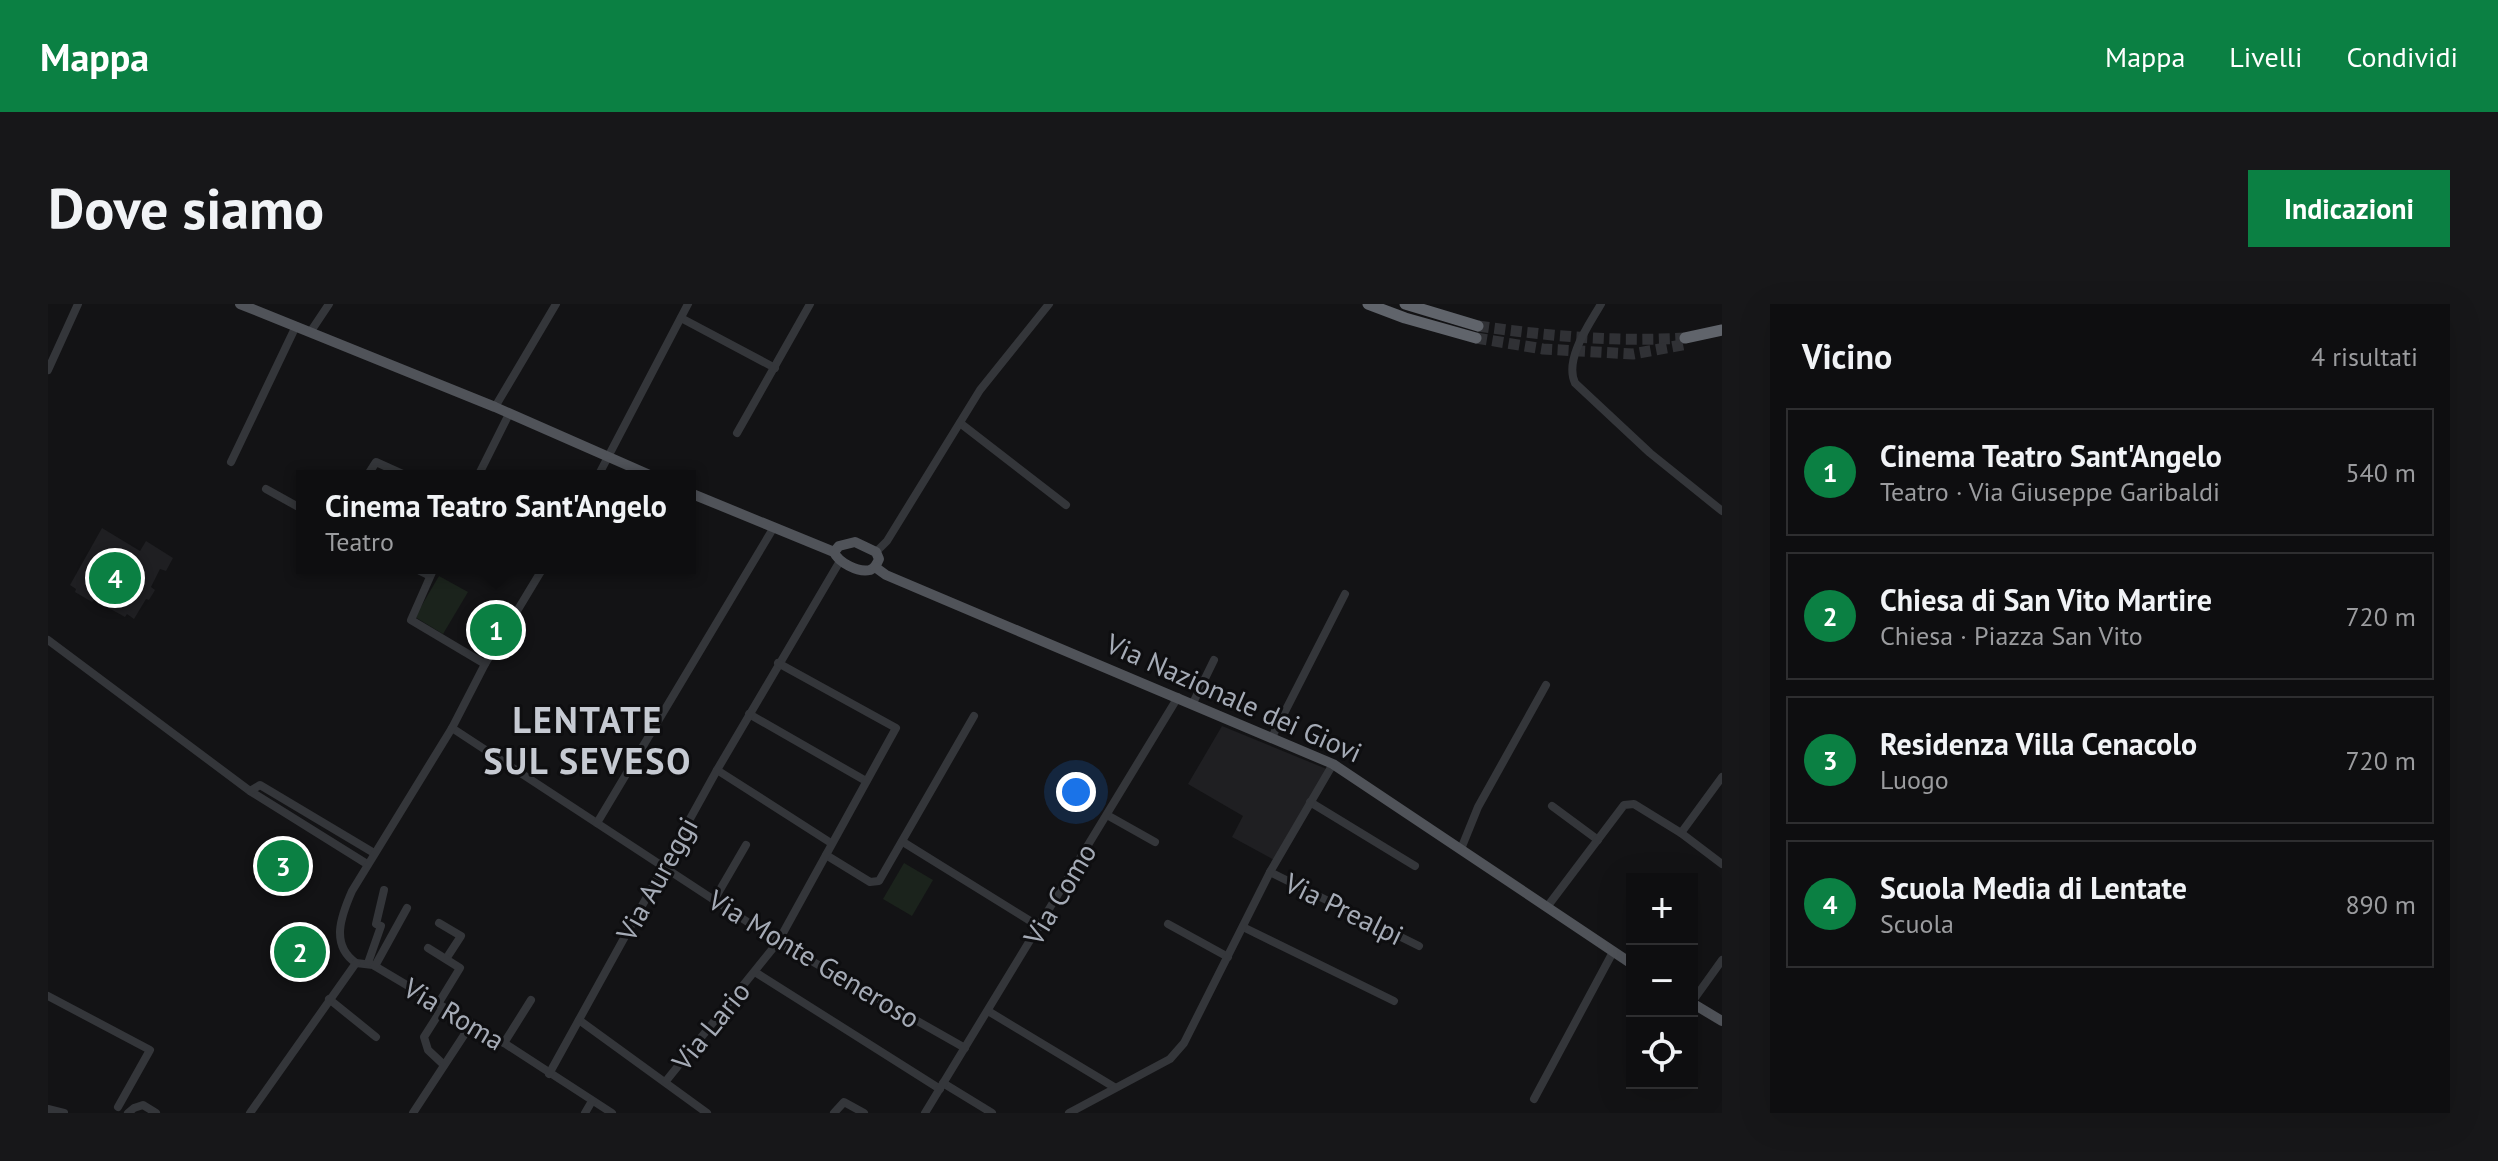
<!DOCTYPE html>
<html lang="it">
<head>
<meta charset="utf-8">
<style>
	body { margin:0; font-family:"PT Sans",sans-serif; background:#171719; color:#f1f3f6 }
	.controls { position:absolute; right:24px; bottom:24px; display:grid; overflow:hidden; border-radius:0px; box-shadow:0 8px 32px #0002 }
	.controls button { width:72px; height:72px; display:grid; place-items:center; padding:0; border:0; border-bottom:2px solid #2e2e30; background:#0e0e10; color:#f1f3f6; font:40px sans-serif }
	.you { position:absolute; left:1028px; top:488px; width:28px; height:28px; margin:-20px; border:6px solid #fff; border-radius:50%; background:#1a73e8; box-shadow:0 0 0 12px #1a73e833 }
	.badge { display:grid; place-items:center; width:52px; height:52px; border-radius:50%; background:#0b8043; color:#fff; font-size:26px; font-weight:700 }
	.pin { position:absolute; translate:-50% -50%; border:4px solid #fff; box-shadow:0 2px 8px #0006 }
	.popup { position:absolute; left:248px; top:166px; width:400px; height:104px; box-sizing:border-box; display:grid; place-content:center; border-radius:0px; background:#0e0e10; filter:drop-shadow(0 2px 6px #0005); font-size:26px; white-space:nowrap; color:#9b9c9f }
	.popup b { font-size:30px; color:#f1f3f6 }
	.popup::after { content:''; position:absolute; left:50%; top:100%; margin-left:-16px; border:16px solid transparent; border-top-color:#0e0e10 }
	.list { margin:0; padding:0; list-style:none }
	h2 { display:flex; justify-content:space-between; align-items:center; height:104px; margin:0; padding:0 32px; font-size:34px }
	h2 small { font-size:26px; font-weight:400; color:#9b9c9f }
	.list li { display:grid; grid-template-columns:52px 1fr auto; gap:24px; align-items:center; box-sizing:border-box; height:128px; margin:0 16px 16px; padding:0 16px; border:2px solid #2e2e30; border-radius:0px }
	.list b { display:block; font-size:30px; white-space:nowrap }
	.list p { margin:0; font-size:26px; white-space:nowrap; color:#9b9c9f }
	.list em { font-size:26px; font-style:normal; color:#9b9c9f }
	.icon { flex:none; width:44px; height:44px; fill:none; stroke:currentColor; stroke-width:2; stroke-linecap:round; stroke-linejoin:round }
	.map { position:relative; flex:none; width:1674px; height:809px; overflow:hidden; border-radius:0px }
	header { display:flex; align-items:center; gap:48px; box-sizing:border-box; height:112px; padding:0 40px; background:#0b8043; color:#fff }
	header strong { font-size:38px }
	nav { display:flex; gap:44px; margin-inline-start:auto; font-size:28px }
	.intro { display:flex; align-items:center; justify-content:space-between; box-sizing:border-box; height:192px; padding:0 48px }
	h1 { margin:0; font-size:56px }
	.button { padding:20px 36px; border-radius:0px; background:#0b8043; color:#fff; font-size:28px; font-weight:700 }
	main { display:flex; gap:48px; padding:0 48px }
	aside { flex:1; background:#0e0e10; border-radius:0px; box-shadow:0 8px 32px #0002 }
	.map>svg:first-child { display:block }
	.built { fill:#1f1f22 }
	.green { fill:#1b231c }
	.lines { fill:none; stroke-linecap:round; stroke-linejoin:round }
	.highway-tunnel { stroke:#303135; stroke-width:11; stroke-dasharray:11 5.5; stroke-linecap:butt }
	.minor { stroke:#34363a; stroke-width:8 }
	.major { stroke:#505359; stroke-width:10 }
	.highway { stroke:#60646b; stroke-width:11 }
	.labels { text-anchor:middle; stroke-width:6; stroke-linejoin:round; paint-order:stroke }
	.street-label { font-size:28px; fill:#a5abb6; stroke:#0e0e10 }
	.district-label { font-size:36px; font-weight:bold; letter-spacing:2px; fill:#c6cad2; stroke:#0e0e10 }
</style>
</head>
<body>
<header>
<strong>Mappa</strong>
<nav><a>Mappa</a><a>Livelli</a><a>Condividi</a></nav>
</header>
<div class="intro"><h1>Dove siamo</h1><a class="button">Indicazioni</a></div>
<main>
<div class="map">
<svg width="1674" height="809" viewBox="0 0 1674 809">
	<rect width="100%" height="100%" fill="#131315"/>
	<g class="built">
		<polygon points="54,224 92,247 98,237 125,254 118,267 112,265 103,283 107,286 101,296 98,295 86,315 79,310 77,313 46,296 44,298 27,288 28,285 22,281"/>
		<polygon points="1174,422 1281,466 1228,557 1184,533 1195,512 1140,480"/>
	</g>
	<g class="green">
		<polygon points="391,272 420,288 395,330 367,313"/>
		<polygon points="856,559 885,576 864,612 835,595"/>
	</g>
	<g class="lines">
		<g class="highway-tunnel">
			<path d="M1430,22c69,10 137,16 206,12"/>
			<polyline points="1428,34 1495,45 1585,50 1639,40"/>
		</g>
		<g class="minor">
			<path d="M1553,0c-12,21 -37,55 -26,79l75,70 72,58"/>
			<polyline points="633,14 727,64"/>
			<polyline points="263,27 281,0"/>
			<polyline points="0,66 30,0"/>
			<polyline points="447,103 508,0"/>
			<polyline points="912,119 1018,201"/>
			<polyline points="689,129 762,0"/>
			<polyline points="183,158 248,22"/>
			<polyline points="319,172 328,158 359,172"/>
			<polyline points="430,172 461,110"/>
			<polyline points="550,172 640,0"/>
			<polyline points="218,185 254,205"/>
			<polyline points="828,248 839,237 932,86 1001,0"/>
			<polyline points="366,264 382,272"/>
			<polyline points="386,264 363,316 437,360"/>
			<polyline points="0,336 202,487 319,560"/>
			<polyline points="1145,399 1166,356"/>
			<polyline points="701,410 818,477"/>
			<polyline points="404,424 730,638 917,744"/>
			<polyline points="1224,433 1297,290"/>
			<polyline points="669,466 783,539"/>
			<polyline points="202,487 212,481 326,549"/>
			<polyline points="1262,498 1367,562"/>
			<polyline points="1504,502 1550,536"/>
			<polyline points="1059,511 1107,538"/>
			<polyline points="549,519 726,223"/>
			<polyline points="1633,529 1674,473"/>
			<polyline points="855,538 992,623"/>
			<polyline points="1413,545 1430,503 1498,381"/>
			<polyline points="778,551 822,578 831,577 926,412"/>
			<polyline points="1222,568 1371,642"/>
			<polyline points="666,596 698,541"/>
			<polyline points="1499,603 1576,501 1586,500 1633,529 1674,560"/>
			<polyline points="391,619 413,632 398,655"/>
			<polyline points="1120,620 1180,653"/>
			<polyline points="1195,623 1346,697"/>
			<polyline points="380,644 412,664 390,700"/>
			<path d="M308,659c-26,-18 -15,-47 -4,-72l100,-163 33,-64 58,-96"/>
			<polyline points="308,659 325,661 456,739 564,809"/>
			<polyline points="320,659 333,622 328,620 336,586"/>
			<polyline points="327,662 359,604"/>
			<polyline points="707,668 892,785"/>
			<polyline points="0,692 102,746 70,803"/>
			<polyline points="281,695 328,733"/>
			<polyline points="1644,698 1674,656"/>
			<polyline points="395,703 376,733 380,746 396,761"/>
			<polyline points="940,707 1066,783"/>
			<polyline points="531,716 659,809"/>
			<polyline points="456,739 483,696"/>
			<polyline points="501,770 669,466 792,257"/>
			<polyline points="618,777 730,638 848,424 730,359"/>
			<polyline points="895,779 944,809"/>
			<polyline points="1486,795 1565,648"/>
			<polyline points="0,805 16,809"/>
			<polyline points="80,809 86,804 95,801 108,809"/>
			<polyline points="202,809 308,659"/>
			<polyline points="365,809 424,719"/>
			<polyline points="537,809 544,797"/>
			<polyline points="786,809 796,798 816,809"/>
			<polyline points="877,809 1130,393"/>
			<polyline points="1021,809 1122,755 1136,739 1222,568 1285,460"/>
		</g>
		<g class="major">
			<polyline points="192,0 447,103 604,172"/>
			<polyline points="642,189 786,248"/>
			<path d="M807,238l21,10 3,7c-2,5 -4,9 -9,11 -12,3 -32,-8 -36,-18l5,-6z"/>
			<polyline points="827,263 838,271 1285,460 1584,660"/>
			<polyline points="1644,699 1674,717"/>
		</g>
		<g class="highway">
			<polyline points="1320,0 1357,14 1428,34"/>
			<polyline points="1357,0 1430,22"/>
			<polyline points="1637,34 1674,26"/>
		</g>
	</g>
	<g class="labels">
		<g class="street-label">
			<text transform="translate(1186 394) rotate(24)" y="10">Via Nazionale dei Giovi</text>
			<text transform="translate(609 575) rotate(-61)" y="10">Via Aureggi</text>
			<text transform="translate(1012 590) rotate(-59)" y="10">Via Como</text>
			<text transform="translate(1296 605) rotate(26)" y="10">Via Prealpi</text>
			<text transform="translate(766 655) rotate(31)" y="10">Via Monte Generoso</text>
			<text transform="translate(406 710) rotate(31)" y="10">Via Roma</text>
			<text transform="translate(663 722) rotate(-51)" y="10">Via Lario</text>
		</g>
		<g class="district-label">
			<text x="540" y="429">LENTATE<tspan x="540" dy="41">SUL SEVESO</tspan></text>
		</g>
	</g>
</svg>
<div class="controls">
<button>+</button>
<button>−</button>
<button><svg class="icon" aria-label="locate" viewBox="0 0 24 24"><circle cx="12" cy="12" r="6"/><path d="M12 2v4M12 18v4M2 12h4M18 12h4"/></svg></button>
</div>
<div class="you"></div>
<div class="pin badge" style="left:448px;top:326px">1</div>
<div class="popup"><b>Cinema Teatro Sant'Angelo</b>Teatro</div>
<div class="pin badge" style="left:252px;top:648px">2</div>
<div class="pin badge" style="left:235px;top:562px">3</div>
<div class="pin badge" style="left:67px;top:274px">4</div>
</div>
<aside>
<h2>Vicino<small>4 risultati</small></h2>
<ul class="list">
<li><span class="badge">1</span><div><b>Cinema Teatro Sant'Angelo</b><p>Teatro · Via Giuseppe Garibaldi</p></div><em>540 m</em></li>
<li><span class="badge">2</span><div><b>Chiesa di San Vito Martire</b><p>Chiesa · Piazza San Vito</p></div><em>720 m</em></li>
<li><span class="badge">3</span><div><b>Residenza Villa Cenacolo</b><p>Luogo</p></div><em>720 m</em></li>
<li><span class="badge">4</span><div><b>Scuola Media di Lentate</b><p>Scuola</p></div><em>890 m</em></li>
</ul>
</aside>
</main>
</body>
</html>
